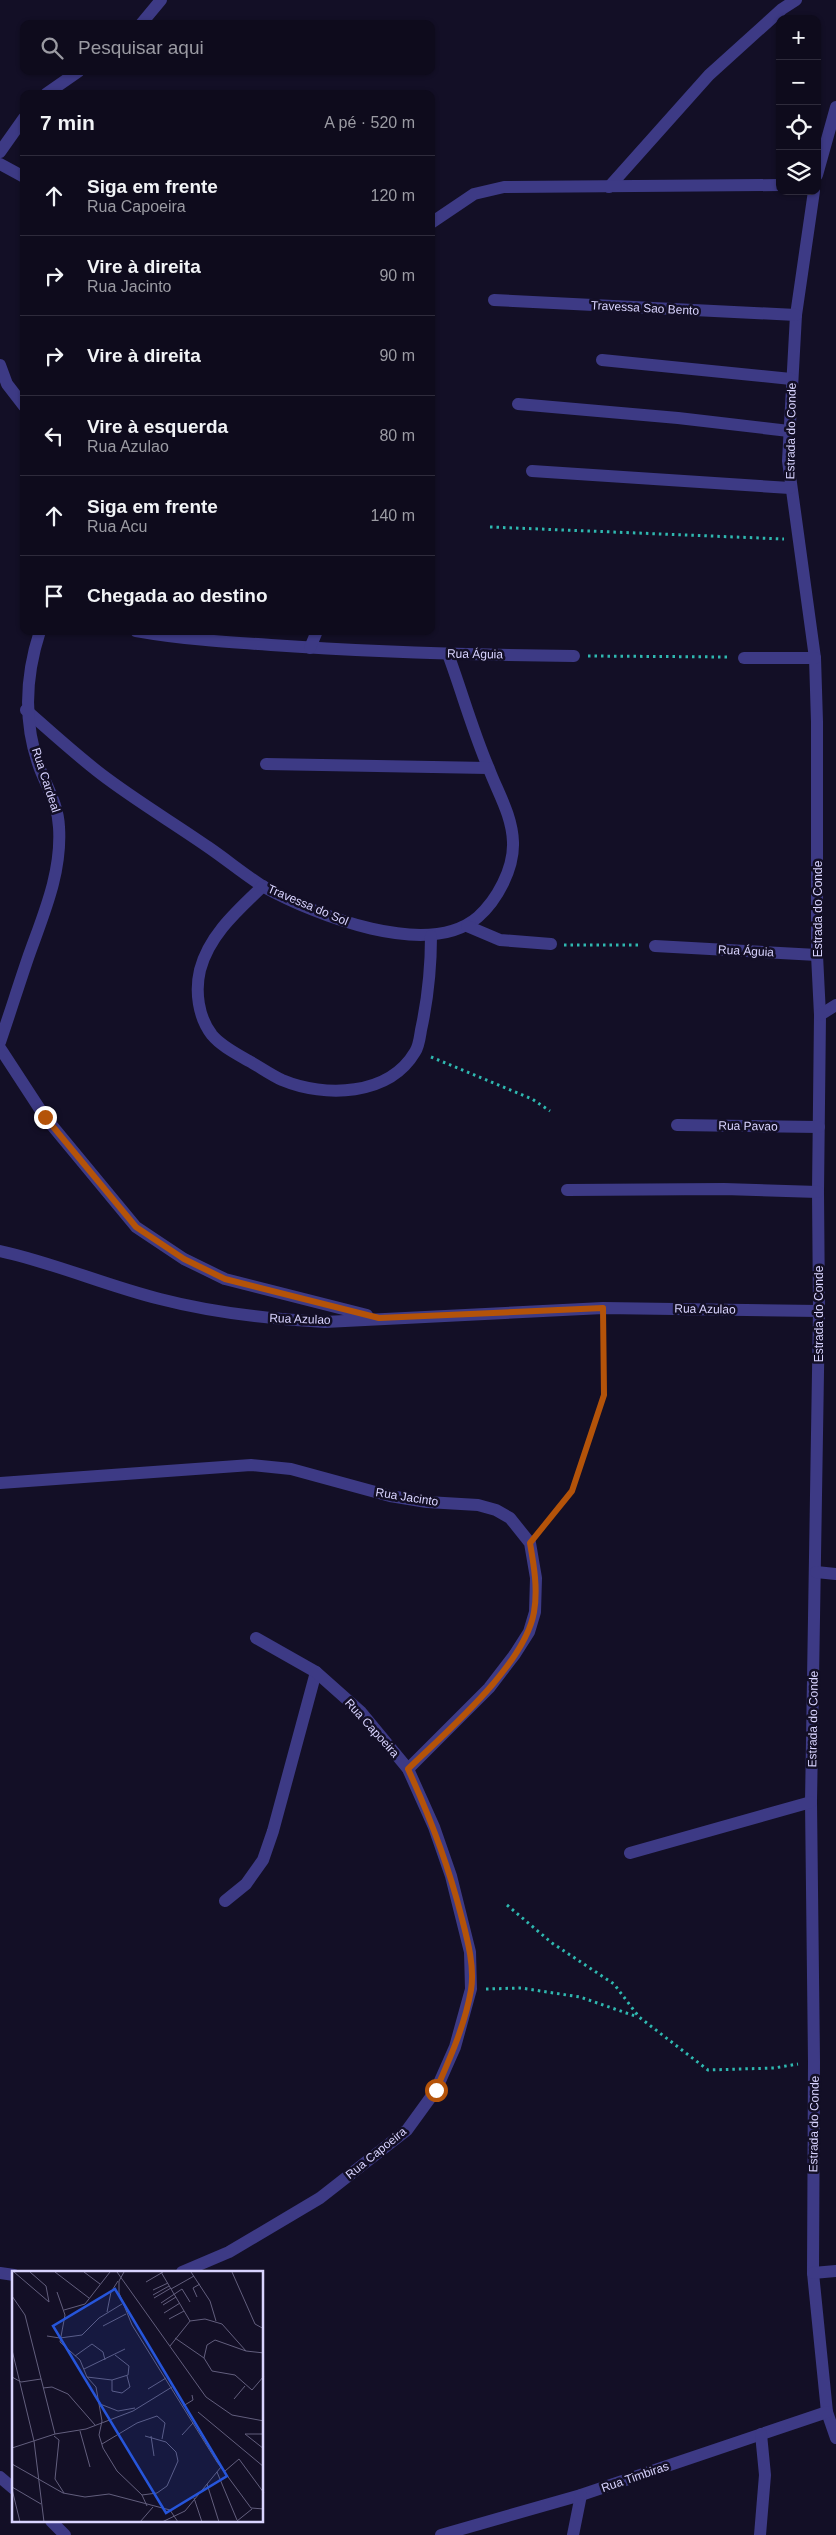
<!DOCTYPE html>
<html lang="pt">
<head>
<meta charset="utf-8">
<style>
	body { margin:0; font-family:Arial,sans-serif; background:#171425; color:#f1f3f6 }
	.controls { position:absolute; right:15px; top:15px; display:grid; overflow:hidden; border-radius:10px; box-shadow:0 1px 4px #0004 }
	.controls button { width:45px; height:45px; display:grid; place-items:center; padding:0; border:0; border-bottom:1px solid #2e2b3b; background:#0e0b1c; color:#f1f3f6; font:25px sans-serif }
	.stop { position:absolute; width:15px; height:15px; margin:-11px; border:4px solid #b45309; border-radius:50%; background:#fff }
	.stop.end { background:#b45309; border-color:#fff; box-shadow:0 1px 5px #0008 }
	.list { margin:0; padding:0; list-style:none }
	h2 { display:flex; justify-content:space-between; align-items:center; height:65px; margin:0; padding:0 20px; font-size:21px }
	h2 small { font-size:16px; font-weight:400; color:#9b9ba3 }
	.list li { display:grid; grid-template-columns:32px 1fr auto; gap:15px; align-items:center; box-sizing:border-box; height:80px; padding:0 20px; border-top:1px solid #2e2b3b }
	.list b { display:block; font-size:19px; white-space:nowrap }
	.list p { margin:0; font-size:16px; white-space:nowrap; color:#9b9ba3 }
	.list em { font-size:16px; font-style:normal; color:#9b9ba3 }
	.icon { flex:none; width:28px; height:28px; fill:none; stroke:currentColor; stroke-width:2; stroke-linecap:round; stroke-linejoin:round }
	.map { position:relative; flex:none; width:836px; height:2535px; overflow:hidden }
	.search { position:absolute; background:#0e0b1c; box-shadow:0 1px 4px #0004; left:20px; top:20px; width:415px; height:55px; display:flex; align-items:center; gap:12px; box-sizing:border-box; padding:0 18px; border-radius:10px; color:#9b9ba3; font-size:19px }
	.panel { position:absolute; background:#0e0b1c; box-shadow:0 1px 4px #0004; left:20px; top:90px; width:415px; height:545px; border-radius:10px }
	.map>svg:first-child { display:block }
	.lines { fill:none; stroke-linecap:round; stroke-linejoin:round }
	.path { stroke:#2fb8b0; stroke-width:3; stroke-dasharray:2.5 4; stroke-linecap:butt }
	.minor { stroke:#3d3a85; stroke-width:12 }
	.route { stroke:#b45309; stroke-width:6 }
	.labels { text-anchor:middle; stroke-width:5; stroke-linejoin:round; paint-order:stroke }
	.street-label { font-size:12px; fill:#d9d4ff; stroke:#130f26 }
	.inset-road { fill:none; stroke:#625e7d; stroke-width:1 }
	.view { fill:#2655da; fill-opacity:0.15; stroke:#2655da; stroke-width:2.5 }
	.inset-edge { fill:none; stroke:#d9d4ff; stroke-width:2.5 }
</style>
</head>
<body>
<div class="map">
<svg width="836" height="2535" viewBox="0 0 836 2535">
	<rect width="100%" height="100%" fill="#130f26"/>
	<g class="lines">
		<g class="path">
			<polyline points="490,527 784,539"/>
			<polyline points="588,656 729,657"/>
			<polyline points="564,945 641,945"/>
			<polyline points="431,1057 532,1099 550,1111"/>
			<polyline points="540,1531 572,1491 603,1395 603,1324"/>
			<polyline points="507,1905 552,1943 614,1984 639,2017 708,2070 774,2068 798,2064"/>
			<polyline points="486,1989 521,1988 580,1997 638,2017"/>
		</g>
		<g class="minor">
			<polyline points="141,24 161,0"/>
			<polyline points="46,94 79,71"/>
			<polyline points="0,152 24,118"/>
			<polyline points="0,164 24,177"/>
			<polyline points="817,175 836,107"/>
			<polyline points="609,187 709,75 782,9 796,0"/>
			<polyline points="814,191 796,315 788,461 815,658 817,722 817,955 820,1015 818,1192 819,1311 811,1802 814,2062 813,2273 827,2412 836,2438"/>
			<polyline points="431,223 474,194 504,187 780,185"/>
			<polyline points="494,300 796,315"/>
			<polyline points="602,360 791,379"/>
			<polyline points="0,365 7,384 24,406"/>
			<polyline points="518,404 678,418 789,431"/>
			<polyline points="532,471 790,488"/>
			<path d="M136,631c45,8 90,11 135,14 101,7 202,10 303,11"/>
			<polyline points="310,648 317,631"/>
			<polyline points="744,658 815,658"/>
			<path d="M26,710c25,22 49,44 75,64 34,26 71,48 107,73 19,13 37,28 56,40 51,28 164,73 214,30 19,-17 36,-48 35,-75 -1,-27 -15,-49 -24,-73 -16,-37 -27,-77 -41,-115"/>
			<polyline points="266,764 488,768"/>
			<path d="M263,886c-25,24 -54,49 -63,84 -5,21 -2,47 12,65 9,11 25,19 37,26 11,6 22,14 33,19 43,18 107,16 133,-28 4,-6 5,-16 6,-22 7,-32 10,-62 10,-94"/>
			<polyline points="467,926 500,940 551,944"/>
			<polyline points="655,946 817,955"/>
			<polyline points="820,1015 836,1005"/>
			<path d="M0,1042c10,-29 19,-58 29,-87 15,-42 33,-83 30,-128 -1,-22 -11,-38 -19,-58 -17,-46 -15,-92 0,-138"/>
			<polyline points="0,1048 45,1117 136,1227 184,1259 225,1279 367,1315"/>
			<polyline points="677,1125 819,1127"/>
			<polyline points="567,1190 724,1189 818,1192"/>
			<path d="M0,1251c52,11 107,35 160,48 54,14 108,20 165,23l278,-14 216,3"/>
			<polyline points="0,1483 251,1465 291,1469 390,1496 427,1502 478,1505 496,1510 510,1518 530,1543 536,1578 535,1612 529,1632 515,1654 489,1688 408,1769"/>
			<polyline points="816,1572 836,1574"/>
			<polyline points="630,1853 811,1802"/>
			<polyline points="225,1901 246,1884 263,1860 273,1831 316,1672"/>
			<polyline points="182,2272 229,2252 320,2198 407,2130 436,2090 455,2047 471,1989 470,1952 451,1876 434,1827 408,1769 361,1712 316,1672 256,1638"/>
			<polyline points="0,2273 14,2275"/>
			<polyline points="813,2273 836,2271"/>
			<polyline points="0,2477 14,2489"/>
			<polyline points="51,2521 65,2535"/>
			<polyline points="441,2535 581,2495 827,2412"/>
			<polyline points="573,2535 581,2495"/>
			<polyline points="760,2535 765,2475 761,2434"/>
		</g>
	</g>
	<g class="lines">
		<path class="route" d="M45,1117l91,110 48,32 41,20 154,39 224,-10 1,87 -32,96 -42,52c4,23 8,46 4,69 -9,53 -88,120 -126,157 22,48 40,95 53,146 6,23 14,51 10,75 -6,35 -21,68 -35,100"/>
	</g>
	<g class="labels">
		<g class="street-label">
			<text transform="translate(645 308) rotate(3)" y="4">Travessa Sao Bento</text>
			<text transform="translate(791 431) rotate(-89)" y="4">Estrada do Conde</text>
			<text transform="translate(475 654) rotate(1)" y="4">Rua Águia</text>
			<text transform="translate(46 780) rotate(72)" y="4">Rua Cardeal</text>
			<text transform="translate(308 905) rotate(23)" y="4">Travessa do Sol</text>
			<text transform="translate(818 909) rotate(-90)" y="4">Estrada do Conde</text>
			<text transform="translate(746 951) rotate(3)" y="4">Rua Águia</text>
			<text transform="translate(748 1126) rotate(1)" y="4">Rua Pavao</text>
			<text transform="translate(705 1309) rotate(1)" y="4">Rua Azulao</text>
			<text transform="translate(819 1314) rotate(-90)" y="4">Estrada do Conde</text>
			<text transform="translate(300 1319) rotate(2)" y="4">Rua Azulao</text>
			<text transform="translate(407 1497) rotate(9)" y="4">Rua Jacinto</text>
			<text transform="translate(813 1719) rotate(-89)" y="4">Estrada do Conde</text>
			<text transform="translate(372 1728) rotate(48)" y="4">Rua Capoeira</text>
			<text transform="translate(814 2124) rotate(-89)" y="4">Estrada do Conde</text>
			<text transform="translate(376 2153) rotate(-39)" y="4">Rua Capoeira</text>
			<text transform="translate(635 2477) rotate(-19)" y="4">Rua Timbiras</text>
		</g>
	</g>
	<g transform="translate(12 2271)">
		<rect width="251" height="251" fill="#130f26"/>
		<path class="inset-road" d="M2,1l35,30M18,1l16,14 3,16M43,1l34,26M72,1l16,12M105,1l89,125 26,18 32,6M112,1l-5,9v12l13,32 85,137 34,46 13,1M149,1l29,49M179,1l19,29 6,20M220,1l23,52 9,5M134,11l17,-10M159,18l23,-13M141,19l15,-7M45,21l8,23 -5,27 20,18 7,17 9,10 6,34 -3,14 4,13 14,23 25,24 5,11M141,24l16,-9M0,25l13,19 30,119M185,26l-4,-9 7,-4M142,27l17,-10M149,32l21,-14 8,13M151,34l13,-8M52,39l21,-6 25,-32M95,41l4,-20 7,-11M152,42l16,-10M157,48l15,-8M91,55l23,-12M35,65l13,2 22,-3 17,-17 23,-14M163,67l29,20M158,75l20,-25 15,-2 17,5 24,27 18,2M0,79l22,91 10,81M234,80l-31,-11 -8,5 -3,13 8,13 23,4 17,15 12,-14M63,85l17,-12 11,8 2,8M72,98l41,-20M0,106l9,5 20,-3M75,106l25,3 16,-5 1,-9 -14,-11M100,109v11l10,2 8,-6 -3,-11M31,117l9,-1 16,7 27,31M136,118l18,-11M222,128l11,-13M88,133l18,7 17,-3M171,135l10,-6 -1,-5M186,141l66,55M68,160l10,36M233,163l19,15M233,163h19M170,164l11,-12M42,165l5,4 -4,39 9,14M139,165l3,20M90,173l35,-21 20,-7 8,7 -3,16M0,177l43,-14 31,-5 47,-18 39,-24M0,193l51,29 22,4 24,-3 61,16 8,12M213,200l14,-12 25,34M205,201l20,48M195,213l12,38M0,216l29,17M0,218l8,33M130,224l15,-2 10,-7 11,-25 -2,-9 -10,-10 -21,-6M182,227l8,24M225,250l15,-12M128,251l13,-15M150,251l23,-11 36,-44"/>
		<path class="view" d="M103,18l112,187 -61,37 -113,-187z"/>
		<rect width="251" height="251" class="inset-edge"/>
	</g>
</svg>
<div class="controls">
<button>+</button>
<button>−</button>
<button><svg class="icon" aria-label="locate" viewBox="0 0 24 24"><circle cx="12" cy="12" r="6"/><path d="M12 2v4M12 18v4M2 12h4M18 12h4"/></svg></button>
<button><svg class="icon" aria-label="layers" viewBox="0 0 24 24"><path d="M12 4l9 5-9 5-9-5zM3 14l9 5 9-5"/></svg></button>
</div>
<div class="stop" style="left:436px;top:2090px"></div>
<div class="stop end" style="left:45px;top:1117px"></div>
<div class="search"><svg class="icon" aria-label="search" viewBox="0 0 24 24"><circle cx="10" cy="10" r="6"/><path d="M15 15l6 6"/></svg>Pesquisar aqui</div>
<section class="panel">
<h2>7 min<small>A pé · 520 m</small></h2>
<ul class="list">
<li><svg class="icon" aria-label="ahead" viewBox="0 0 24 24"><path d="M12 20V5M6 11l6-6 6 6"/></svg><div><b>Siga em frente</b><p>Rua Capoeira</p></div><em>120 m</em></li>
<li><svg class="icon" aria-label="right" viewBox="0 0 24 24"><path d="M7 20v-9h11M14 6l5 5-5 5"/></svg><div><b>Vire à direita</b><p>Rua Jacinto</p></div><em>90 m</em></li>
<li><svg class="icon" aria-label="right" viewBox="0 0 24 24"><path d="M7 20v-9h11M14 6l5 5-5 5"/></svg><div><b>Vire à direita</b></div><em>90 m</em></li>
<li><svg class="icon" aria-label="left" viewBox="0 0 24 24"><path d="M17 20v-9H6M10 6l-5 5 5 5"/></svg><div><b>Vire à esquerda</b><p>Rua Azulao</p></div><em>80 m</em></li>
<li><svg class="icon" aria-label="ahead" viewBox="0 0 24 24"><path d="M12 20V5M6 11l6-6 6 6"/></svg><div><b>Siga em frente</b><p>Rua Acu</p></div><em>140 m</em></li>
<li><svg class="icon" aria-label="arrive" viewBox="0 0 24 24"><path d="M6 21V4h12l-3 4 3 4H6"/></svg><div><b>Chegada ao destino</b></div></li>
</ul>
</section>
</div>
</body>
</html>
